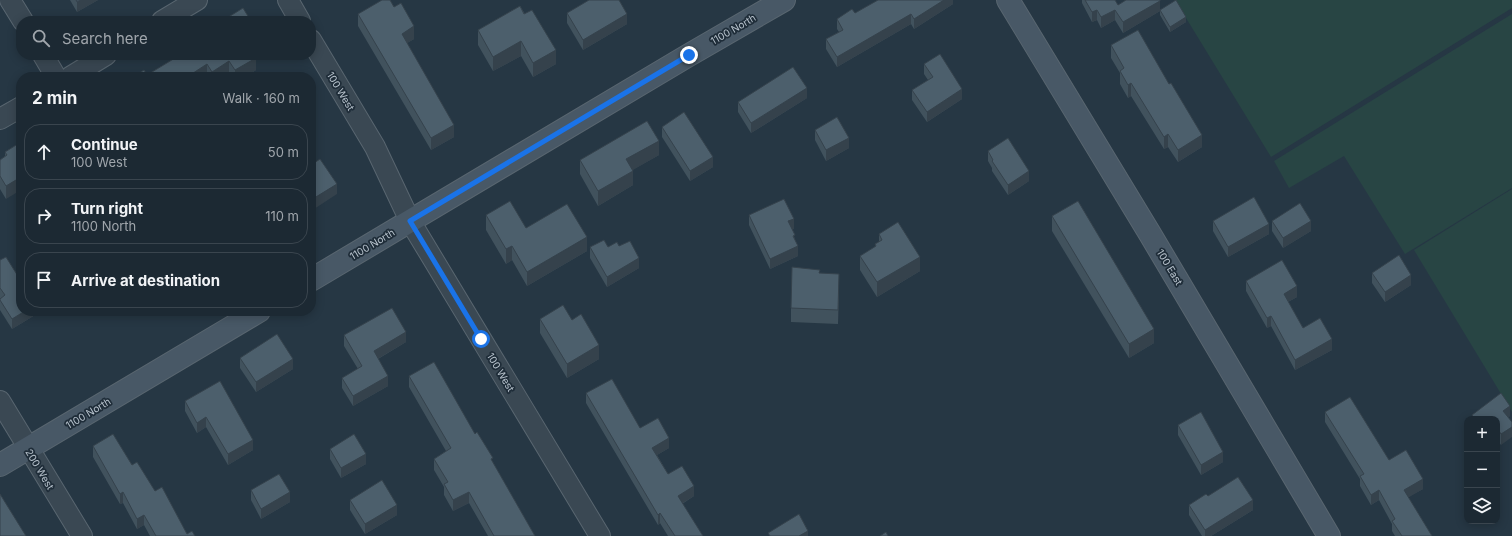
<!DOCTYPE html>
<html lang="en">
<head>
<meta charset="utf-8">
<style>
	body { margin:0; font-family:Inter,sans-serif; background:#25313b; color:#f1f3f6 }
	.controls { position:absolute; right:12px; bottom:12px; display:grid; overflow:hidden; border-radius:8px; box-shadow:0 2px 10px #0003 }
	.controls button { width:36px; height:36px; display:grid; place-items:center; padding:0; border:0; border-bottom:1px solid #3a454e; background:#1c2933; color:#f1f3f6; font:20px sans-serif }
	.stop { position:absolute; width:12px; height:12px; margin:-9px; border:3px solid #1a73e8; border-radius:50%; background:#fff }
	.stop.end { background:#1a73e8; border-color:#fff; box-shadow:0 1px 4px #0008 }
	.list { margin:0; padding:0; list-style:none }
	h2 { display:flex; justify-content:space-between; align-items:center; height:52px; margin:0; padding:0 16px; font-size:17px }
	h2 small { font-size:13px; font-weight:400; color:#a0a6ac }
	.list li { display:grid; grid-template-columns:26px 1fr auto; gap:12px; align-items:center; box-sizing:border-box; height:56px; margin:0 8px 8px; padding:0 8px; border:1px solid #3a454e; border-radius:16px }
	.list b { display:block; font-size:15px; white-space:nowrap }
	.list p { margin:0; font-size:13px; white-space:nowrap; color:#a0a6ac }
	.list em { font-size:13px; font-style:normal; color:#a0a6ac }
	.icon { flex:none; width:22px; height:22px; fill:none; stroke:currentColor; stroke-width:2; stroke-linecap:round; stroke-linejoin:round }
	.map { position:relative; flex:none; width:1512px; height:536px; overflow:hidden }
	.search { position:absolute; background:#1c2933; box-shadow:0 2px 10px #0003; left:16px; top:16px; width:300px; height:44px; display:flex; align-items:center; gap:10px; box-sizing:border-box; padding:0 14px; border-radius:16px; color:#a0a6ac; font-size:15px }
	.panel { position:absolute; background:#1c2933; box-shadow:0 2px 10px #0003; left:16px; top:72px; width:300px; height:244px; border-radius:16px }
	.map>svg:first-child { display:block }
	.green { fill:#284544 }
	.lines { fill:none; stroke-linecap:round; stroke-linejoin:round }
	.street-casing { stroke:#596670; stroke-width:22 }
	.secondary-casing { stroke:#596670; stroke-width:24 }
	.street { stroke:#3a4853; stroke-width:20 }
	.secondary { stroke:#485866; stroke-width:22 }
	.wall { fill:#41525d }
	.shaded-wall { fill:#35424c }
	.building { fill:#4c5f6c; stroke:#35424c }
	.route { stroke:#1a73e8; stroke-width:5 }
	.labels { text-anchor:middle; stroke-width:3.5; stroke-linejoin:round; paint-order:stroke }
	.street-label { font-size:10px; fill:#b8c3cd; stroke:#1f2d39 }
</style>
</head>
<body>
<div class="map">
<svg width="1512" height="536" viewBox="0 0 1512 536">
	<rect width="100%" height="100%" fill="#263744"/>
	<g class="green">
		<polygon points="1175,0 1512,0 1512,8 1271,157"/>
		<polygon points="1512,14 1512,188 1405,254 1344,156 1289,188 1274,161"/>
		<polygon points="1512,189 1512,412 1414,250"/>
	</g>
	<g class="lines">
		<g class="street-casing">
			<g id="street">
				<polyline points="10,0 23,21"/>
				<polyline points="288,0 300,21"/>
				<polyline points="162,21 197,0"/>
				<polyline points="311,40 375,147 410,221 600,536"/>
				<polyline points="43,55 56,77"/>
				<polyline points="70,77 106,55"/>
				<polyline points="0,119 21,107"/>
				<polyline points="0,401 82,536"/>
			</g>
		</g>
		<g class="secondary-casing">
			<g id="secondary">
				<polyline points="1008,0 1150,234 1329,536"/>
				<polyline points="311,280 689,55 784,0"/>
				<polyline points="0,465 259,311"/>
			</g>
		</g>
		<use href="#street" class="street"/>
		<use href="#secondary" class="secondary"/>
	</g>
	<g class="wall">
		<polygon points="70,0 98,0 77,12"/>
		<polygon points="953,0 953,4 914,29 911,24 837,67 826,49 826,39 839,32 837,29 837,19 855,13"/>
		<polygon points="1082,0 1115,0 1118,5 1160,10 1186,22 1170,32 1160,15 1160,11 1123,33 1115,20 1101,28 1097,20 1092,22 1082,3"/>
		<polygon points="520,6 556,64 533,77 521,56 493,71 478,45 478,30"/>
		<polygon points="394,7 414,39 407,43 454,137 431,150 358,26 358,14"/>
		<polygon points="567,13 627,24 583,50 567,23"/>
		<polygon points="1111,45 1202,147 1178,162 1168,147 1164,149 1131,96 1128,98 1120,84 1120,73 1111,58"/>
		<polygon points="180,55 260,55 256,58 256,70 245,77 231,77 229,74 224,77 133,77 147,75"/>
		<polygon points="924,64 962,99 927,122 912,100 912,90 928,80 924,74"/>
		<polygon points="807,98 751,133 738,112 738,102"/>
		<polygon points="662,127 713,167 690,181 662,137"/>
		<polygon points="815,130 849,148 826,161 815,140"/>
		<polygon points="21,142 6,199 0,189 0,160 5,156 5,152"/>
		<polygon points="988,151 1029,181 1008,195 992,171 992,168 988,161"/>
		<polygon points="659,155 632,170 633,185 598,206 580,174 580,160"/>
		<polygon points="486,215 526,228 587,251 527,286 512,260 506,264 486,230"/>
		<polygon points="749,215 794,229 792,229 795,240 798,256 770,269 749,225"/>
		<polygon points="1052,216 1154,343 1129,358 1052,231"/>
		<polygon points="1213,221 1269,234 1228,257 1213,231"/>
		<polygon points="1272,221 1311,231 1283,248 1272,231"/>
		<polygon points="879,234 920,271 877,297 860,270 860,256 875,247 875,244 879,242"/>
		<polygon points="619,246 639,268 607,287 590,258 590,247"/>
		<polygon points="0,260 35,311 35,315 12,329 0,310"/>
		<polygon points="820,273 839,288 838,324 791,322 791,308"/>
		<polygon points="1372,273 1411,285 1385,302 1372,283"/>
		<polygon points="1246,281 1297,297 1288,302 1303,328 1332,350 1295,370 1271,326 1267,328 1246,291"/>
		<polygon points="540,319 572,320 599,359 567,378 540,333"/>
		<polygon points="344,335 406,342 378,359 388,386 353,406 342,388 342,378 358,369 344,346"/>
		<polygon points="240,358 293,369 256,392 240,368"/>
		<polygon points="409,376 475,434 493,463 535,536 488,536 469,503 453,511 444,495 444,487 434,470 434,459 446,451 409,387"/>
		<polygon points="586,393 669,448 657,455 668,474 694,496 682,504 703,536 668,536 660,523 658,525 586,403"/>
		<polygon points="185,401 253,450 228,465 206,427 197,433 185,411"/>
		<polygon points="1325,412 1389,460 1423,489 1408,497 1432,536 1395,536 1392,531 1392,524 1379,500 1371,505 1360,486 1360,479 1325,422"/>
		<polygon points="1472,415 1510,416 1508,417 1501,445 1497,439 1497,419 1472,419"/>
		<polygon points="1178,425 1223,462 1201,475 1178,435"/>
		<polygon points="93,446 132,465 155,491 187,534 195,536 150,536 144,525 137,529 123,503 120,504 93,457"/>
		<polygon points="330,449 366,464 341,478 330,459"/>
		<polygon points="251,490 290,502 261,519 251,500"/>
		<polygon points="1208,496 1253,510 1211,536 1202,536 1189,515 1189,505"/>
		<polygon points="350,500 397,515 365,534 350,510"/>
	</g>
	<g class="shaded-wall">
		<polygon points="81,0 98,0 77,12 77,2"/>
		<polygon points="944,0 953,0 953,4 914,29 914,19"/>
		<polygon points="1160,1 1160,11 1123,33 1123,22"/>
		<polygon points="1097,10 1097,20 1092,22 1092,12"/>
		<polygon points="1115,10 1115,20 1101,28 1101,17"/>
		<polygon points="627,14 627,24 583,50 583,40"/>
		<polygon points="911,14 911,24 837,67 837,57"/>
		<polygon points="1186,17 1186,22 1170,32 1170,27"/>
		<polygon points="414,26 414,39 402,46 402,34"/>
		<polygon points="521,41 521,56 493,71 493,57"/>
		<polygon points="556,50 556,64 533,77 533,63"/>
		<polygon points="250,55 260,55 256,58 256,70 245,77 235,77 235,70"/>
		<polygon points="229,61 229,74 224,77 212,77 212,72"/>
		<polygon points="207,64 207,77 187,77"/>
		<polygon points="1131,83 1131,96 1128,98 1128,85"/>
		<polygon points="807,88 807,98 751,133 751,123"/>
		<polygon points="962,89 962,99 927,122 927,112"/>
		<polygon points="454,125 454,137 431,150 431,138"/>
		<polygon points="1168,134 1168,147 1164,149 1164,137"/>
		<polygon points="1202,135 1202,147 1178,162 1178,150"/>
		<polygon points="849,138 849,148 826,161 826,150"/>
		<polygon points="659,141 659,155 626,174 626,159"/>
		<polygon points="713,157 713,167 690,181 690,171"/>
		<polygon points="633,171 633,185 598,206 598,191"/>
		<polygon points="1029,171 1029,181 1008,195 1008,185"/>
		<polygon points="21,177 21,190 6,199 6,186"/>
		<polygon points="337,184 337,194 311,211 311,200"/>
		<polygon points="794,219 794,229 788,231 788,221"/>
		<polygon points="1311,221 1311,231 1283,248 1283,238"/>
		<polygon points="1269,224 1269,234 1228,257 1228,247"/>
		<polygon points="587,237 587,251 527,286 527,272"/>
		<polygon points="512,246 512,260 506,264 506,249"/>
		<polygon points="798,246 798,256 770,269 770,259"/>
		<polygon points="920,257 920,271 877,297 877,282"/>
		<polygon points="639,258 639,268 607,287 607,277"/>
		<polygon points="839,274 839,288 838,324 838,310"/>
		<polygon points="1411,275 1411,285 1385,302 1385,292"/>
		<polygon points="1297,286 1297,297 1284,304 1284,294"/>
		<polygon points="25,311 35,311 35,315 12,329 12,319"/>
		<polygon points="1271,316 1271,326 1267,328 1267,318"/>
		<polygon points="1154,329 1154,343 1129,358 1129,344"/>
		<polygon points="406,332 406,342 374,361 374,351"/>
		<polygon points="1332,339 1332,350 1295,370 1295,360"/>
		<polygon points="599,345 599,359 567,378 567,364"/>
		<polygon points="293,359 293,369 256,392 256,382"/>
		<polygon points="388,376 388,386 353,406 353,396"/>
		<polygon points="1510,406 1510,416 1503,421 1503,411"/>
		<polygon points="206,417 206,427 197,433 197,423"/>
		<polygon points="1512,427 1512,437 1501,445 1501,434"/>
		<polygon points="669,438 669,448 652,458 652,448"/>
		<polygon points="253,440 253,450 228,465 228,454"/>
		<polygon points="1223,452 1223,462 1201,475 1201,465"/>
		<polygon points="366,454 366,464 341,478 341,468"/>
		<polygon points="1423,479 1423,489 1404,500 1404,490"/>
		<polygon points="694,486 694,496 678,506 678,496"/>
		<polygon points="1379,490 1379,500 1371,505 1371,495"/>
		<polygon points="123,492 123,503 120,504 120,494"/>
		<polygon points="290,492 290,502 261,519 261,509"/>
		<polygon points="469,492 469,503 453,511 453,500"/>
		<polygon points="1253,500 1253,510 1211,536 1205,536 1205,530"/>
		<polygon points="397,505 397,515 365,534 365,524"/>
		<polygon points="660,513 660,523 658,525 658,515"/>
		<polygon points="144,515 144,525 137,529 137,519"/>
		<polygon points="808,531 808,536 799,536"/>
	</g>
	<g class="building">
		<polygon points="76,0 81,0 77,2"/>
		<polygon points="382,0 390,0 394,7 401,3 414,26 402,34 454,125 431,138 358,14"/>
		<polygon points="589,0 619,0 627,14 583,40 567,13"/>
		<polygon points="878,0 944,0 914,19 911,14 837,57 826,39 843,30 837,19 852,9 855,13"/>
		<polygon points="1085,0 1115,0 1118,5 1126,0 1160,0 1160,1 1123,22 1115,10 1101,17 1097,10 1092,12"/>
		<polygon points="1176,0 1186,17 1170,27 1160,10"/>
		<polygon points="520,6 524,14 532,10 556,50 533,63 521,41 493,57 478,30"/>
		<polygon points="243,8 251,21 222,21"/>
		<polygon points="1138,30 1169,84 1171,83 1202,135 1178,150 1168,134 1164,137 1131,83 1128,85 1120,71 1124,68 1111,45"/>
		<polygon points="940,54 962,89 927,112 912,90 933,77 924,64"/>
		<polygon points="180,55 254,55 256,58 235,70 229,61 212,72 207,64 187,77 133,77 144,70 147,75"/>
		<polygon points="793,67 807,88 751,123 738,102"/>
		<polygon points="684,112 713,157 690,171 662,127"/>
		<polygon points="837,117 849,138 826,150 815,130"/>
		<polygon points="647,121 659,141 626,159 633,171 598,191 580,160"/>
		<polygon points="1008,138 1029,171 1008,185 992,161 993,160 988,151"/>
		<polygon points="21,142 21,177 6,186 0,176 0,160 7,155 5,152"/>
		<polygon points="320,159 337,184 311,200 311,165"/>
		<polygon points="1254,197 1269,224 1228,247 1213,221"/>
		<polygon points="784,199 794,219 788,221 795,235 793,236 798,246 770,259 749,215"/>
		<polygon points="510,201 526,228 567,204 587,237 527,272 512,246 506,249 486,215"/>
		<polygon points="1078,201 1154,329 1129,344 1052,216"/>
		<polygon points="1300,203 1311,221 1283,238 1272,221"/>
		<polygon points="898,222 920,257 877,282 860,256 876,246 875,244 882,240 879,234"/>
		<polygon points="604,240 608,247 617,242 619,246 630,241 639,258 607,277 590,247"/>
		<polygon points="1399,255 1411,275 1385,292 1372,273"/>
		<polygon points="6,257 21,281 21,311 25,311 12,319 0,300 0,299 5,295 0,288 0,260"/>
		<polygon points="1282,260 1297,286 1284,294 1303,328 1320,318 1332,339 1295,360 1271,316 1267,318 1246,281"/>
		<polygon points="792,267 820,270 819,273 839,274 838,310 791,308"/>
		<polygon points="563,305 572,320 581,314 599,345 567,364 540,319"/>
		<polygon points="392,308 406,332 374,351 388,376 353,396 342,378 362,366 344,335"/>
		<polygon points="277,334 293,359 256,382 240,358"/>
		<polygon points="434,362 475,434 477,432 493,458 491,459 535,536 494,536 469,492 453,500 444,484 448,482 434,459 451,448 409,376"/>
		<polygon points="612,379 640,428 658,418 669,438 652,448 668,474 682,466 694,486 678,496 703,536 675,536 660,513 658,515 586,393"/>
		<polygon points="220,381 253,440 228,454 206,417 197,423 185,401"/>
		<polygon points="1501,393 1510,406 1503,411 1512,422 1512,427 1501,434 1497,428 1497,419 1475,419 1472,415"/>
		<polygon points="1350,397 1389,460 1406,450 1423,479 1404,490 1432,536 1402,536 1392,521 1395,519 1379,490 1371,495 1360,476 1364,474 1325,412"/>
		<polygon points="1201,412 1223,452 1201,465 1178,425"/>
		<polygon points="113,434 132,465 137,462 155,491 162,487 187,534 192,531 195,536 156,536 144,515 137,519 123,492 120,494 93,446"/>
		<polygon points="354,434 366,454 341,468 330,449"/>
		<polygon points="279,474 290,492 261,509 251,490"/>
		<polygon points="1238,477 1253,500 1205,530 1189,505 1206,494 1208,496"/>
		<polygon points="382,480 397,505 365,524 350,500"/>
		<polygon points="0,494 26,536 0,536"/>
		<polygon points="799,514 808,531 799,536 770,536 768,533"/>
		<polygon points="886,532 888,536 880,536"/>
	</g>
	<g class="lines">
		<polyline class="route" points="481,339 410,221 689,55"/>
	</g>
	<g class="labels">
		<g class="street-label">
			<text transform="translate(733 29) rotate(-30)" y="4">1100 North</text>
			<text transform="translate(341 91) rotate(59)" y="4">100 West</text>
			<text transform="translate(372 244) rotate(-31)" y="4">1100 North</text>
			<text transform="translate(1170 267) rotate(59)" y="4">100 East</text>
			<text transform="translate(501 372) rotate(59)" y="4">100 West</text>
			<text transform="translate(88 413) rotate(-31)" y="4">1100 North</text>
			<text transform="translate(40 469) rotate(59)" y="4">200 West</text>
		</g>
	</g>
</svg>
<div class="controls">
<button>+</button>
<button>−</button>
<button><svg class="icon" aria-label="layers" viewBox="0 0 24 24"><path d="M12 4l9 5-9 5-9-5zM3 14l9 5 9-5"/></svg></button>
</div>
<div class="stop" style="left:481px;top:339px"></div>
<div class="stop end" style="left:689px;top:55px"></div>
<div class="search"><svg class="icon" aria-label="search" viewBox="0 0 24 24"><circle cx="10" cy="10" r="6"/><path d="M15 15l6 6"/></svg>Search here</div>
<section class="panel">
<h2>2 min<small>Walk · 160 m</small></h2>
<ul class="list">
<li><svg class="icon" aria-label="ahead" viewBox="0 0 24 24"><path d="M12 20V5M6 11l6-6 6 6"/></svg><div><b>Continue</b><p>100 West</p></div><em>50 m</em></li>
<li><svg class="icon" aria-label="right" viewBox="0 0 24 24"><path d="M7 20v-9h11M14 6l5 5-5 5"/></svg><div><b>Turn right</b><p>1100 North</p></div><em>110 m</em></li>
<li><svg class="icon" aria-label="arrive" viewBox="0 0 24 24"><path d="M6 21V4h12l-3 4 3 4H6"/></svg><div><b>Arrive at destination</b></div></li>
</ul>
</section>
</div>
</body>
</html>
